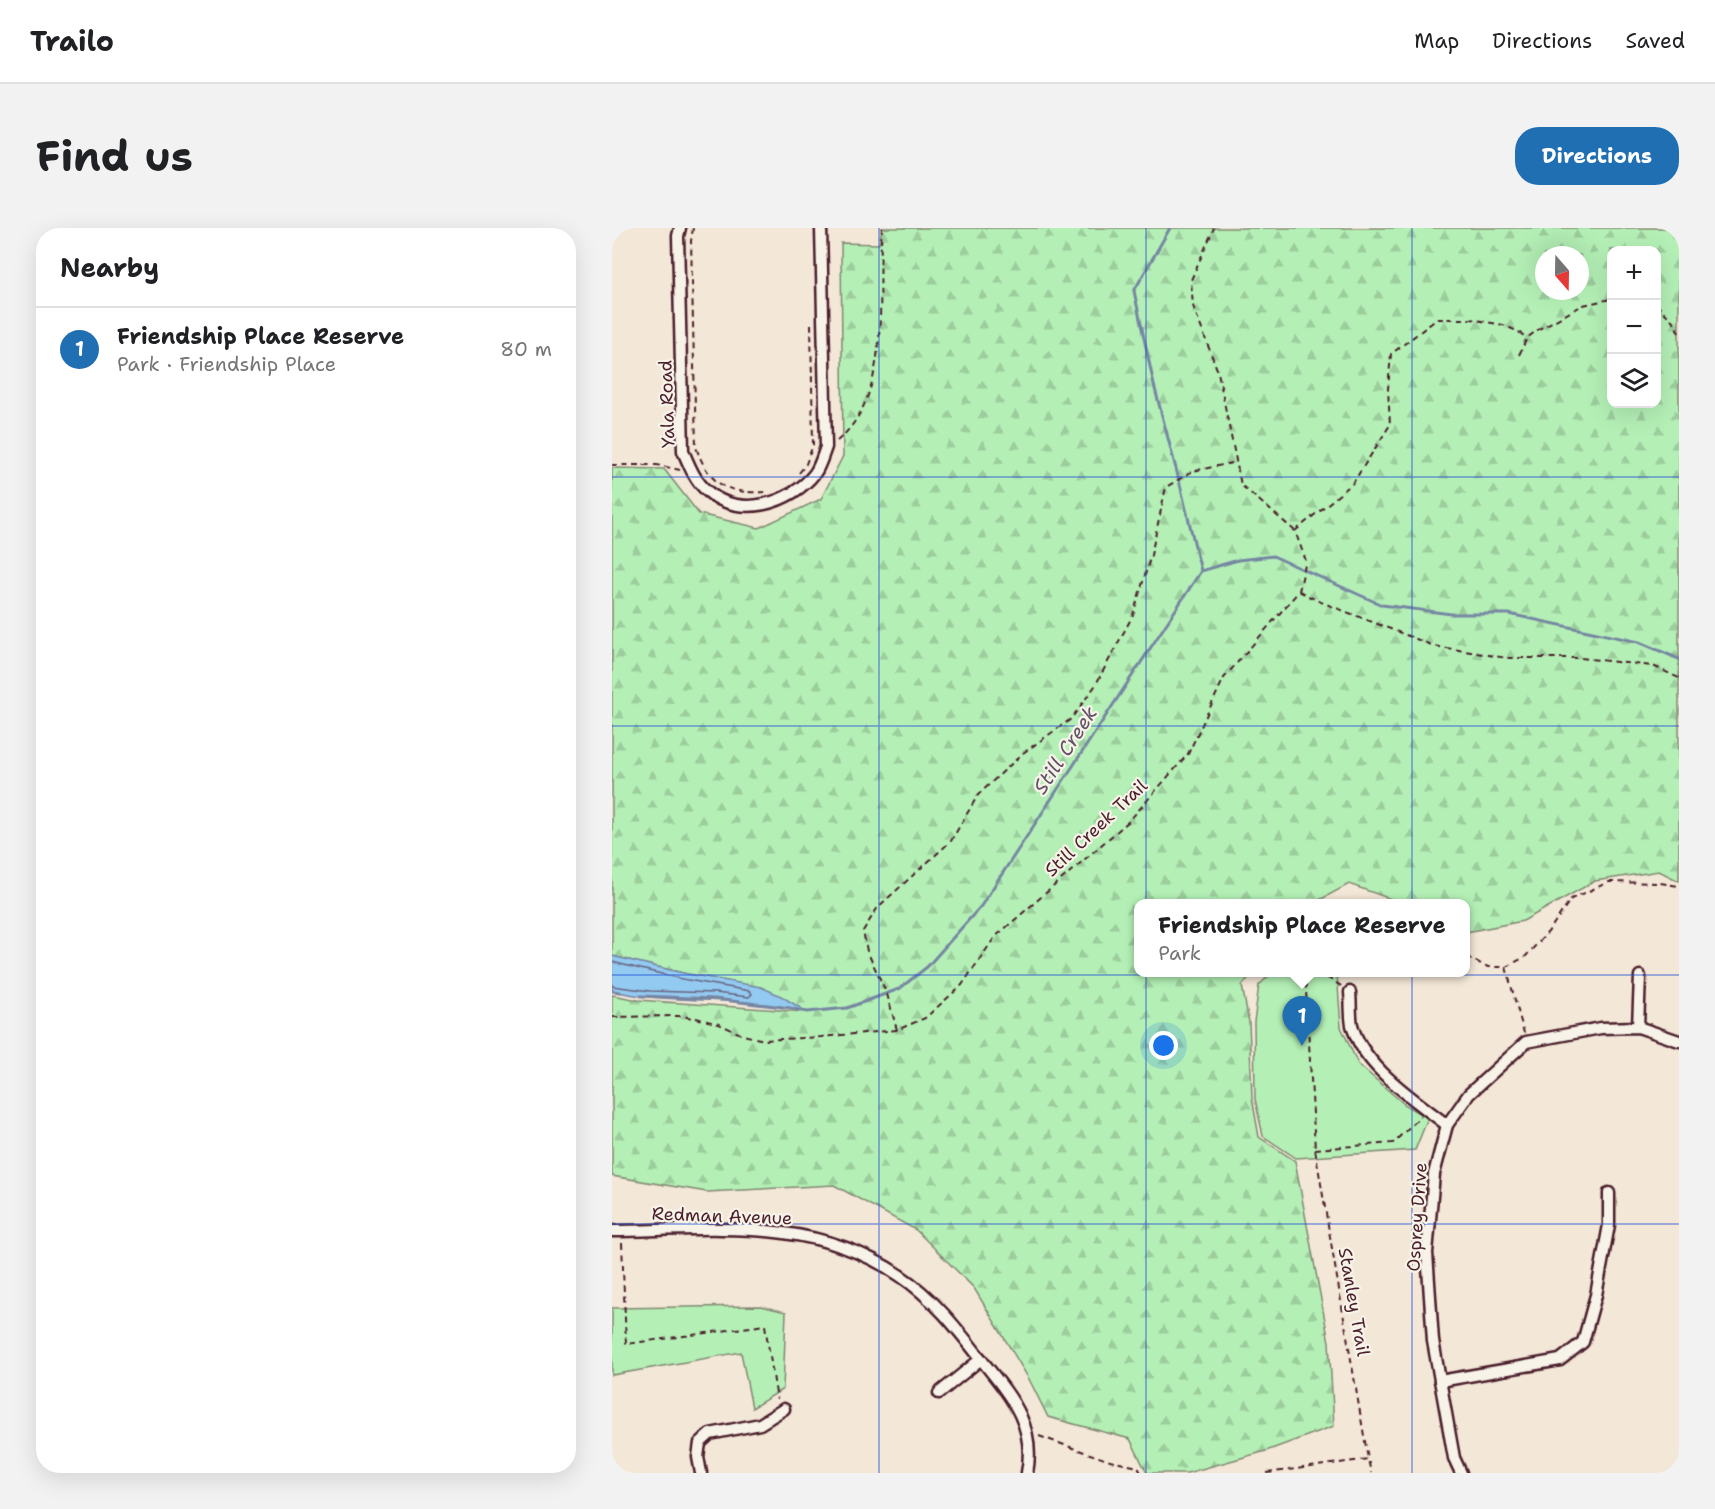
<!DOCTYPE html>
<html lang="en">
<head>
<meta charset="utf-8">
<style>
	body { margin:0; font-family:"Shantell Sans",sans-serif; background:#f2f2f2; color:#202124 }
	.controls { position:absolute; right:18px; top:18px; display:grid; overflow:hidden; border-radius:12px; box-shadow:0 6px 24px #0002 }
	.controls button { width:54px; height:54px; display:grid; place-items:center; padding:0; border:0; border-bottom:2px solid #e0e0e0; background:#fff; color:#202124; font:30px sans-serif }
	.compass { position:absolute; left:923px; top:18px; width:54px; height:54px; border-radius:50%; background:#fff; box-shadow:0 6px 24px #0002; rotate:160deg }
	.you { position:absolute; left:552px; top:818px; width:21px; height:21px; margin:-15px; border:4px solid #fff; border-radius:50%; background:#1a73e8; box-shadow:0 0 0 9px #1a73e833 }
	.badge { display:grid; place-items:center; width:39px; height:39px; border-radius:50%; background:#1f6fb2; color:#fff; font-size:20px; font-weight:700 }
	.pin { position:absolute; translate:-50% -50px; filter:drop-shadow(0 2px 3px #0008) }
	.pin::after { content:''; position:absolute; top:32px; width:21px; height:18px; background:inherit; clip-path:polygon(0 0,100% 0,50% 100%) }
	.popup { position:absolute; left:522px; top:671px; width:336px; height:78px; box-sizing:border-box; display:grid; place-content:center; border-radius:12px; background:#fff; filter:drop-shadow(0 2px 4px #0005); font-size:20px; white-space:nowrap; color:#757577 }
	.popup b { font-size:22px; color:#202124 }
	.popup::after { content:''; position:absolute; left:50%; top:100%; margin-left:-12px; border:12px solid transparent; border-top-color:#fff }
	.list { margin:0; padding:0; list-style:none }
	h2 { display:flex; justify-content:space-between; align-items:center; height:78px; margin:0; padding:0 24px; font-size:26px }
	h2 small { font-size:20px; font-weight:400; color:#757577 }
	.list li { display:grid; grid-template-columns:39px 1fr auto; gap:18px; align-items:center; box-sizing:border-box; height:84px; padding:0 24px; border-top:2px solid #e0e0e0 }
	.list b { display:block; font-size:22px; white-space:nowrap }
	.list p { margin:0; font-size:20px; white-space:nowrap; color:#757577 }
	.list em { font-size:20px; font-style:normal; color:#757577 }
	.icon { flex:none; width:33px; height:33px; fill:none; stroke:currentColor; stroke-width:2; stroke-linecap:round; stroke-linejoin:round }
	.map { position:relative; flex:none; width:1067px; height:1245px; overflow:hidden; border-radius:24px }
	header { display:flex; align-items:center; gap:36px; box-sizing:border-box; height:84px; padding:0 30px; background:#fff; border-bottom:2px solid #e0e0e0 }
	header strong { font-size:28px }
	nav { display:flex; gap:33px; margin-inline-start:auto; font-size:21px }
	.intro { display:flex; align-items:center; justify-content:space-between; box-sizing:border-box; height:144px; padding:0 36px }
	h1 { margin:0; font-size:42px }
	.button { padding:15px 27px; border-radius:24px; background:#1f6fb2; color:#fff; font-size:21px; font-weight:700 }
	main { display:flex; gap:36px; padding:0 36px }
	aside { flex:1; background:#fff; border-radius:24px; box-shadow:0 6px 24px #0002 }
	.map>svg:first-child { display:block }
	.forest { fill:url(#forest-firs); stroke:#7f8870; stroke-width:1.5; fill-rule:evenodd }
	.park { fill:#b4f0b6; stroke:#7f8870; stroke-width:1.5 }
	.water { fill:#93caf2; stroke:#7686a2; stroke-width:1.5 }
	.lines { fill:none; stroke-linecap:round; stroke-linejoin:round }
	.shore { stroke:#67637b; stroke-width:1.5 }
	.stream { stroke:#7686a2; stroke-width:3 }
	.street-casing { stroke:#4a1f2b; stroke-width:15 }
	.path { stroke:#4a1f2b; stroke-width:2; stroke-dasharray:6 4.5; stroke-linecap:butt }
	.street { stroke:#f7f3e8; stroke-width:10 }
	.grid { fill:none; stroke:#1d4ed8; stroke-width:1.5; stroke-opacity:0.55 }
	.labels { text-anchor:middle; stroke-width:4.5; stroke-linejoin:round; paint-order:stroke }
	.street-label { font-size:18px; fill:#4a1f2b; stroke:#f7f3e8 }
	.water-label { font-size:20px; font-style:italic; fill:#605267; stroke:#f7f3e8 }
</style>
</head>
<body>
<header>
<strong>Trailo</strong>
<nav><a>Map</a><a>Directions</a><a>Saved</a></nav>
</header>
<div class="intro"><h1>Find us</h1><a class="button">Directions</a></div>
<main>
<aside>
<h2>Nearby<small></small></h2>
<ul class="list">
<li><span class="badge">1</span><div><b>Friendship Place Reserve</b><p>Park · Friendship Place</p></div><em>80 m</em></li>
</ul>
</aside>
<div class="map">
<svg width="1067" height="1245" viewBox="0 0 1067 1245">
	<defs>
		<pattern id="forest-firs" width="22" height="20" patternUnits="userSpaceOnUse" patternTransform="scale(1.5)"><rect width="22" height="20" fill="#b4f0b6"/><path d="M5 1l3.5 6h-7zM16 11l3.5 6h-7z" fill="#9ccd9d"/></pattern>
	</defs>
	<rect width="100%" height="100%" fill="#f3e7d7"/>
	<filter id="ink" filterUnits="userSpaceOnUse"><feTurbulence type="fractalNoise" baseFrequency=".0167" numOctaves="2"/><feDisplacementMap in="SourceGraphic" scale="12" xChannelSelector="R" yChannelSelector="G"/><feConvolveMatrix kernelMatrix="1 2 1 2 8 2 1 2 1" color-interpolation-filters="sRGB"/></filter>
	<g filter="url(#ink)">
		<path class="forest" d="M270,0h797v653l-20,-10 -64,10 -72,40 -57,11v-28l-64,-1 -53,-19 -35,19 -176,1v68l114,1 -10,13 7,36 3,76 7,39 36,24 34,181 5,84 -68,25 -79,22h-40l-17,-34 -82,-22 -19,-38 -55,-91 -58,-58 -82,-45 -127,7 -95,-16v-181l26,5 168,12 -123,-39 -71,-17v-488l52,1 35,45 60,14 62,-29 22,-43 -2,-213 38,1zM999,22h45v154h-45zM932,27h36v36h-36z"/>
		<g class="park">
			<polygon points="661,744 725,745 729,799 746,836 792,876 816,890 803,922 684,930 651,908 643,871 642,794 647,757"/>
			<polygon points="149,1078 174,1084 171,1161 140,1180 129,1124 0,1147 0,1080"/>
		</g>
		<path class="water" d="M0,728l71,17 78,14 20,9 26,16c-51,-14 -105,-10 -158,-15 -12,-1 -25,-4 -37,-6z"/>
		<g class="lines">
			<polyline class="shore" points="0,734 70,751 138,763 140,766 137,769 103,765 38,763 0,758"/>
			<g class="stream">
				<polyline points="589,343 626,332 661,328 770,377 839,386 897,386 1027,414 1067,431"/>
				<polyline points="0,763 8,764"/>
				<polyline points="29,768 103,771 178,780 195,784 235,780 287,761 315,739 369,678 589,343 567,252 542,157 522,63 558,0"/>
			</g>
			<g class="street-casing">
				<g id="street">
					<path d="M68,0l-2,8 5,215c6,14 12,30 24,40 32,28 84,13 108,-18 5,-7 8,-18 11,-26l-5,-219"/>
					<path d="M738,764c1,10 0,23 2,33 11,42 62,74 95,100"/>
					<polyline points="1026,799 1028,748"/>
					<path d="M0,1003c100,-1 200,-15 287,44 35,23 60,56 85,88 28,35 52,63 43,110"/>
					<polyline points="828,1153 948,1132 971,1114 984,1067 997,997 997,965"/>
					<polyline points="327,1165 369,1131"/>
					<polyline points="89,1245 86,1229 88,1215 98,1206 148,1196 172,1181"/>
					<polyline points="849,1245 842,1230 821,1113 815,1025 822,946 835,897 857,866 914,814 989,800 1026,799 1067,813"/>
				</g>
			</g>
			<g class="path">
				<path d="M81,0l-2,13 5,206c13,38 31,47 70,45"/>
				<polyline points="1044,76 1062,94 1067,105"/>
				<polyline points="907,127 915,110 927,101 971,77 999,71"/>
				<path d="M225,213c57,-47 39,-147 45,-213"/>
				<polyline points="0,237 45,237 68,242"/>
				<polyline points="187,245 194,236 201,217 199,96"/>
				<polyline points="683,303 741,255 778,197 776,161 779,126 825,91 859,91 891,97 905,103 915,110"/>
				<polyline points="687,363 704,372 822,418 895,430 969,430 1041,438 1067,450"/>
				<polyline points="854,729 876,739 894,739 913,729 936,704 959,671 997,654 1048,655 1067,658"/>
				<polyline points="894,739 912,805"/>
				<polyline points="693,744 703,921 756,1231"/>
				<polyline points="706,744 731,759"/>
				<polyline points="0,789 66,788 84,790 107,796 131,807 152,812 209,809 285,802 313,790 350,757 383,709 517,593 576,526 612,450 687,363 694,333 683,303 629,257 606,144 581,78 579,52 602,0"/>
				<polyline points="285,802 275,766 255,723 251,703 266,679 339,613 366,567 411,525 459,491 483,458 521,387 539,327 554,259 581,243 625,234"/>
				<polyline points="703,921 781,915 809,888"/>
				<polyline points="10,1015 14,1116 153,1097 165,1172"/>
				<polyline points="427,1208 498,1233 526,1239 529,1245"/>
				<polyline points="655,1245 756,1231 759,1245"/>
			</g>
			<use href="#street" class="street"/>
		</g>
	</g>
	<path class="grid" d="M267,0v1245M534,0v1245M800,0v1245M0,249h1067M0,498h1067M0,747h1067M0,996h1067"/>
	<g class="labels">
		<g class="street-label">
			<text transform="translate(55 176) rotate(-92)" y="6">Yala Road</text>
			<text transform="translate(484 600) rotate(-43)" y="6">Still Creek Trail</text>
			<text transform="translate(110 988) rotate(2)" y="6">Redman Avenue</text>
			<text transform="translate(805 989) rotate(-86)" y="6">Osprey Drive</text>
			<text transform="translate(742 1074) rotate(80)" y="6">Stanley Trail</text>
		</g>
		<g class="water-label">
			<text transform="translate(453 522) rotate(-57)" y="7">Still Creek</text>
		</g>
	</g>
</svg>
<div class="controls">
<button>+</button>
<button>−</button>
<button><svg class="icon" aria-label="layers" viewBox="0 0 24 24"><path d="M12 4l9 5-9 5-9-5zM3 14l9 5 9-5"/></svg></button>
</div>
<svg class="compass" viewBox="-18 -18 36 36"><path d="M0-13l5 13h-10z" fill="#e53935"/><path d="M0 13l5-13h-10z" fill="#757577"/></svg>
<div class="you"></div>
<div class="pin badge" style="left:690px;top:818px">1</div>
<div class="popup"><b>Friendship Place Reserve</b>Park</div>
</div>
</main>
</body>
</html>
